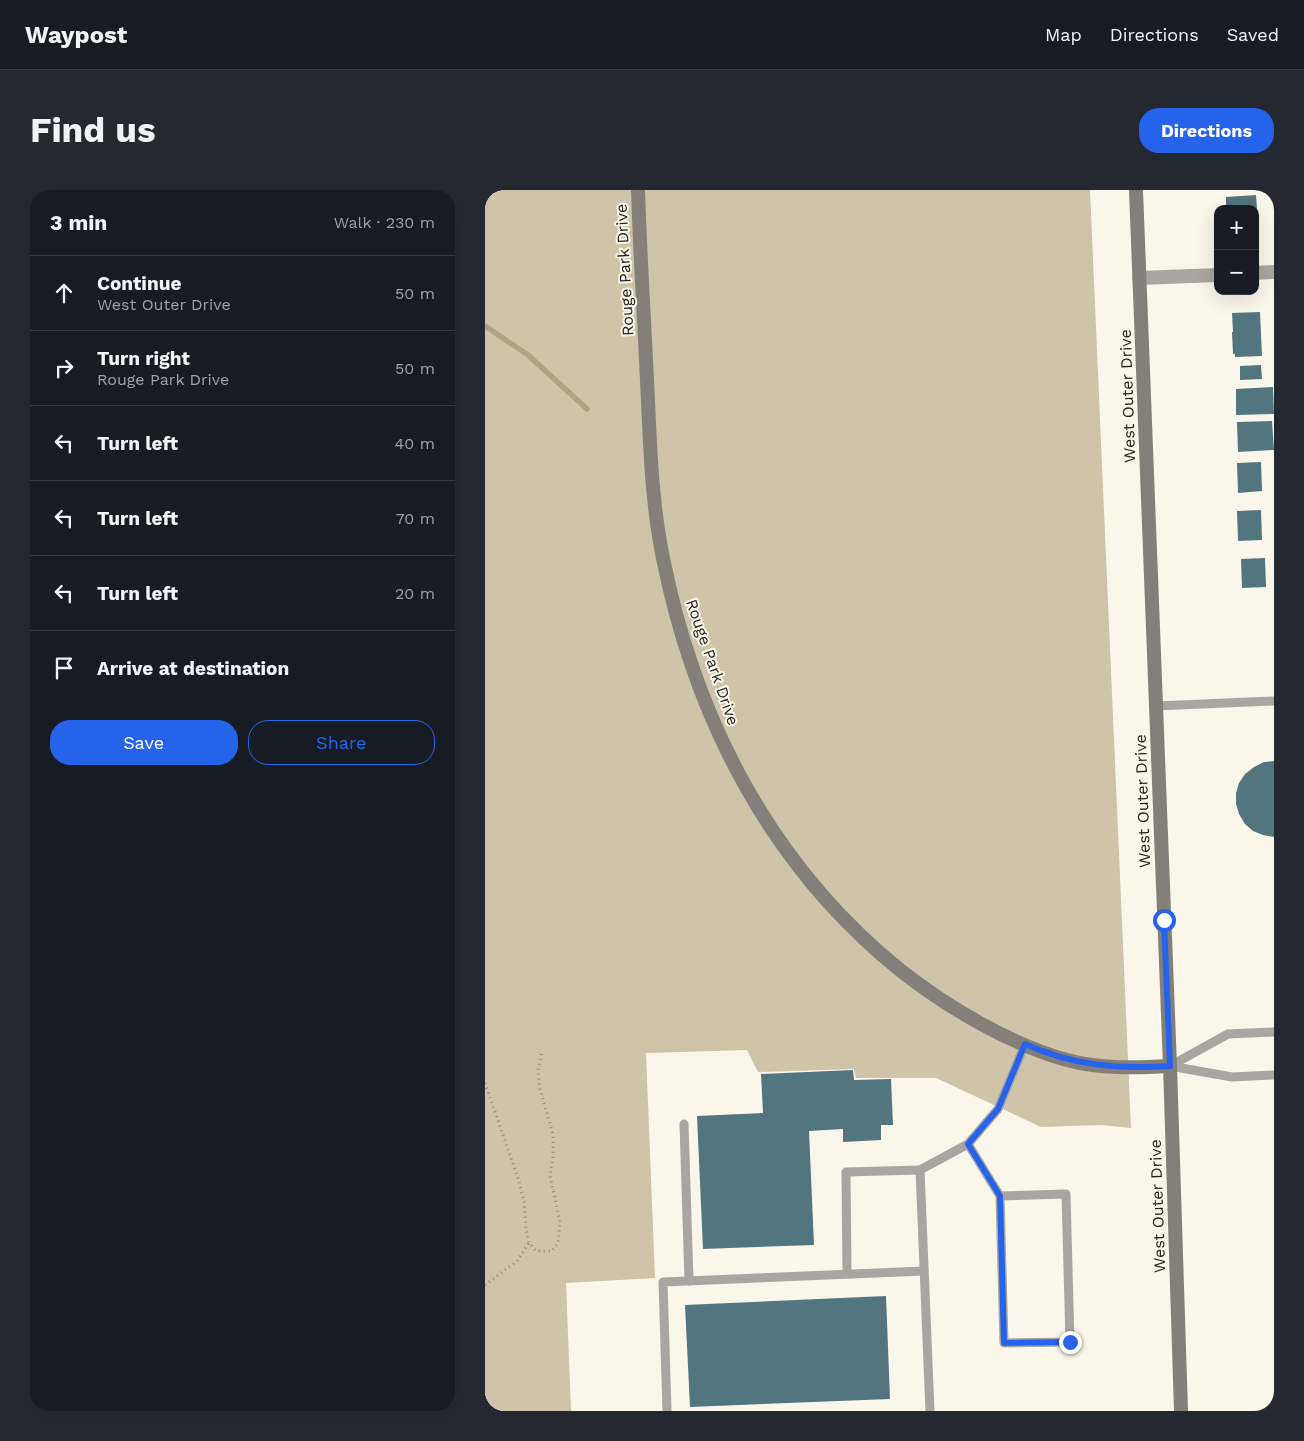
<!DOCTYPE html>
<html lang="en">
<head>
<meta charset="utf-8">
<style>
	body { margin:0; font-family:"Work Sans",sans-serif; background:#242831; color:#f1f3f6 }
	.controls { position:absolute; right:15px; top:15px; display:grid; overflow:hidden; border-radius:10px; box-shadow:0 5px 20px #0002 }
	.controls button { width:45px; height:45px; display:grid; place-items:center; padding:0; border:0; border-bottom:1px solid #363941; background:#171b24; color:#f1f3f6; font:25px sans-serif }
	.stop { position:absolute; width:15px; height:15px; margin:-11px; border:4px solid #2563eb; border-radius:50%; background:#fff }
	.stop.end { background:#2563eb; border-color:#fff; box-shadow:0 1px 5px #0008 }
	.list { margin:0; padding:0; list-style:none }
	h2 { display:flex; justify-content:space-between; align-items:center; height:65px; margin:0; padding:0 20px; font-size:21px }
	h2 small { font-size:16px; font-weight:400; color:#9ea1a6 }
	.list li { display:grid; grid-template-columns:32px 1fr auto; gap:15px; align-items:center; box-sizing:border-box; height:75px; padding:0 20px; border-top:1px solid #363941 }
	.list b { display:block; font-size:19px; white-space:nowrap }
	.list p { margin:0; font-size:16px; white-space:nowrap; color:#9ea1a6 }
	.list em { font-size:16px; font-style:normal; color:#9ea1a6 }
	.actions { display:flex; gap:10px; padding:15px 20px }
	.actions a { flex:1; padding:11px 0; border:1px solid #2563eb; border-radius:20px; text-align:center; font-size:18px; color:#2563eb }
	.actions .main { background:#2563eb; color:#fff }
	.icon { flex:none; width:28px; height:28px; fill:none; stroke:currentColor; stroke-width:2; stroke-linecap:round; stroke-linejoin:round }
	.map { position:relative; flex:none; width:789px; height:1221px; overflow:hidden; border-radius:20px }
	header { display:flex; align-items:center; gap:30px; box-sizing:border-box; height:70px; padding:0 25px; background:#171b24; border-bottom:1px solid #363941 }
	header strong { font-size:24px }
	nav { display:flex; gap:28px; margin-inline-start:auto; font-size:18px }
	.intro { display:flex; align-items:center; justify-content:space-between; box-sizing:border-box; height:120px; padding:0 30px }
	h1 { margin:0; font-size:35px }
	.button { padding:12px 22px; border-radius:20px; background:#2563eb; color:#fff; font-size:18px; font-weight:700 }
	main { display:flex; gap:30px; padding:0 30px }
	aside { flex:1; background:#171b24; border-radius:20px; box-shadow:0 5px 20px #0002 }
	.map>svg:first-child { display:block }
	.green { fill:#cfc3a9 }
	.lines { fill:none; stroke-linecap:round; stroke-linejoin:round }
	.stream { stroke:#b1a386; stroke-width:5.5 }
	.building { fill:#527580 }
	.path { stroke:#8e8a82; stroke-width:3; stroke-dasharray:1 4; stroke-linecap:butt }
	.service { stroke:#a9a6a1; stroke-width:9 }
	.minor { stroke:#a9a6a1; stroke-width:14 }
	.secondary { stroke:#848079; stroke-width:14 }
	.route { stroke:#2563eb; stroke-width:6 }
	.labels { text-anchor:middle; stroke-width:4; stroke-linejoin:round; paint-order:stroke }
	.street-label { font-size:16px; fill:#24221e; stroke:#fbf6ea }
</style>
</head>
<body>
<header>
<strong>Waypost</strong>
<nav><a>Map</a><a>Directions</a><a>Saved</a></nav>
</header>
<div class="intro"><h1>Find us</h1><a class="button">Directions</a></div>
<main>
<aside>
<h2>3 min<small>Walk · 230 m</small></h2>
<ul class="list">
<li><svg class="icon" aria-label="ahead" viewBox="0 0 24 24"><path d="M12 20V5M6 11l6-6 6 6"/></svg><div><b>Continue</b><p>West Outer Drive</p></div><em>50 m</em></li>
<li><svg class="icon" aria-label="right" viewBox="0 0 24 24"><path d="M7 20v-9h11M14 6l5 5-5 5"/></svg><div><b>Turn right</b><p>Rouge Park Drive</p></div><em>50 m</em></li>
<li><svg class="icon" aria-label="left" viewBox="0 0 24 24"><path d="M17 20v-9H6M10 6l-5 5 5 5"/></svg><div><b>Turn left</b></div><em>40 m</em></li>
<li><svg class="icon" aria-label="left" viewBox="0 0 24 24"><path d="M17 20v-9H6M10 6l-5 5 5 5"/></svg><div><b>Turn left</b></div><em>70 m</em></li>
<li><svg class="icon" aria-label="left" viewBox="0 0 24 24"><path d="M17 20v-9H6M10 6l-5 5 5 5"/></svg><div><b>Turn left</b></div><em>20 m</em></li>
<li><svg class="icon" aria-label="arrive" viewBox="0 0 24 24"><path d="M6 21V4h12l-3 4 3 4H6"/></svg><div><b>Arrive at destination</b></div></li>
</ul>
<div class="actions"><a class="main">Save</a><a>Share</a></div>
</aside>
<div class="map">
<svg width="789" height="1221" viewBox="0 0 789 1221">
	<rect width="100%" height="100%" fill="#fbf6ea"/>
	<polygon class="green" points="0,0 605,0 646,938 616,935 556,937 451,888 371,888 369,879 273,882 262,860 161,863 170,1088 81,1093 86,1221 0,1221"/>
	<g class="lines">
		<polyline class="stream" points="0,136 43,165 102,219"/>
	</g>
	<g class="building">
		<polygon points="771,5 772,19 741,19 741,7"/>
		<polygon points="775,122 777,166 750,167 750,164 748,164 747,142 748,142 747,123"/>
		<polygon points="776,175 777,189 755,190 755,176"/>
		<polygon points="788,197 789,224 751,225 751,199"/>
		<polygon points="787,231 789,260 753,262 752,232"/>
		<polygon points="776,272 777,301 753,303 752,273"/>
		<polygon points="776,320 777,350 753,351 752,321"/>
		<polygon points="780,368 781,397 757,398 756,369"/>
		<polygon points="789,571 789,647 778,645 768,641 760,634 754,624 751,614 751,603 754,593 760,584 769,577 779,572"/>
		<polygon points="368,880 369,890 406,889 408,935 396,935 396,950 358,952 358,939 324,941 329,1055 218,1059 212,926 278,923 276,884"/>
		<polygon points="401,1106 405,1209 205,1217 200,1115"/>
	</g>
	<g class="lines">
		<g class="path">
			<polyline points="0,893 34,991 39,1012 41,1039 44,1053 51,1061 67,1061 73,1053 75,1032 65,986 68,968 68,944 55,899 53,880 57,861"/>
			<polyline points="0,1095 32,1071 44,1053"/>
		</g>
		<g class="service">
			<polyline points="671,516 789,511"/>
			<polyline points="685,876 743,844 789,842"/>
			<polyline points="685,876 747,887 789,885"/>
			<polyline points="199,934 204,1091"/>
			<polyline points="483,954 515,1006 519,1153 585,1152 581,1004 515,1006"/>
			<polyline points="362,1084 361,982 435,980"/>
			<polyline points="182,1221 178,1092 439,1081"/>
			<polyline points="445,1221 435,980 483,954 513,919 540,854"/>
		</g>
		<g class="minor">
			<polyline points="770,83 789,82"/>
			<polyline points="654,88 733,85"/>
		</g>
		<g class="secondary">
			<path d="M153,0c2,63 6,127 9,190 3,60 4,120 16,178 32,161 108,308 237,412 47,37 109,74 167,90 33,9 69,8 103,6"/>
			<polyline points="651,0 685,876 696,1221"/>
		</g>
	</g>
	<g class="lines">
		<path class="route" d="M585,1152l-66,1 -4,-147 -32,-52 30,-35 27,-65c49,22 92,25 145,22l-6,-146"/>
	</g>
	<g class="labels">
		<g class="street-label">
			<text transform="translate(139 80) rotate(-93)" y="6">Rouge Park Drive</text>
			<text transform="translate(642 206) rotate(-92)" y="6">West Outer Drive</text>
			<text transform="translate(228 472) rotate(71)" y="6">Rouge Park Drive</text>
			<text transform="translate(657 611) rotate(-92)" y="6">West Outer Drive</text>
			<text transform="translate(672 1016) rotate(-92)" y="6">West Outer Drive</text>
		</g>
	</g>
</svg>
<div class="controls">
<button>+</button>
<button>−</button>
</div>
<div class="stop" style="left:679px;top:730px"></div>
<div class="stop end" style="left:585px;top:1152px"></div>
</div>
</main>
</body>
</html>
